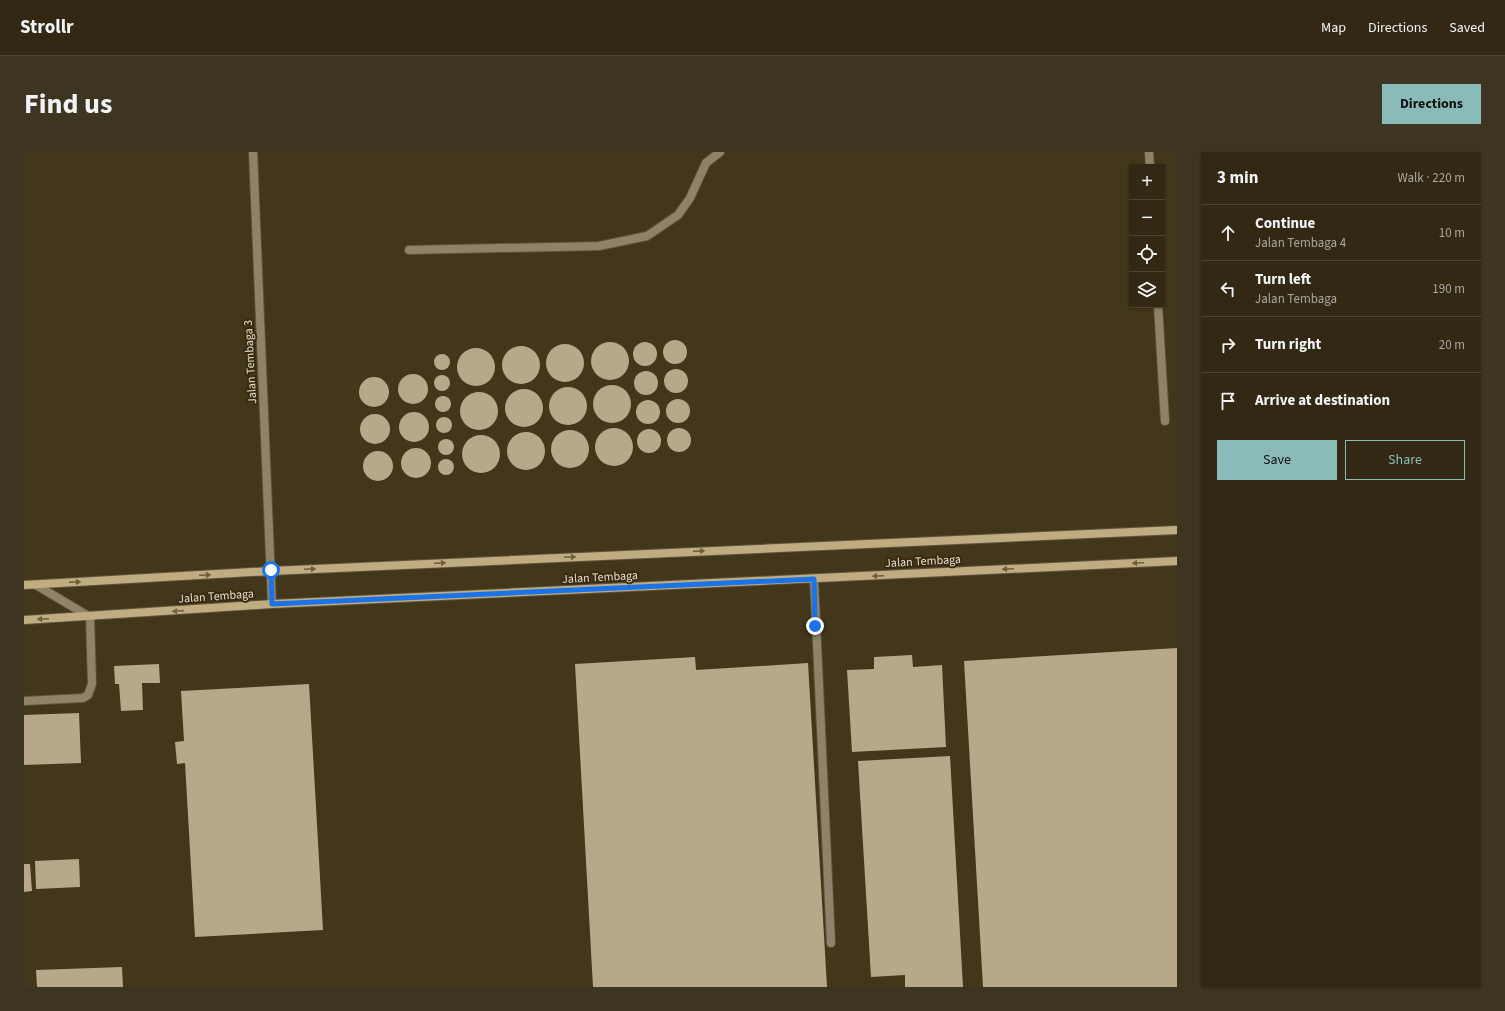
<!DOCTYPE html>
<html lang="en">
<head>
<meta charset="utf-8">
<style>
	body { margin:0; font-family:"Source Sans 3",sans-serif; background:#3d3422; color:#f1f3f6 }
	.controls { position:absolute; right:12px; top:12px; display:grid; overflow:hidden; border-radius:0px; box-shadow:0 1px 3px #0004 }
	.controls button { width:36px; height:36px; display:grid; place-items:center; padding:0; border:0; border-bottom:1px solid #4d4434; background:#322814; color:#f1f3f6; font:20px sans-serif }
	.stop { position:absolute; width:12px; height:12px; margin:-9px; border:3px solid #1a73e8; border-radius:50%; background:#fff }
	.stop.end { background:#1a73e8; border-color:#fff; box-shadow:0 1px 4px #0008 }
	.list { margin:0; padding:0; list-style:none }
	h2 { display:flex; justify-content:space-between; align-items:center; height:52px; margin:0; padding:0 16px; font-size:17px }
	h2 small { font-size:13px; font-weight:400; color:#a8a6a0 }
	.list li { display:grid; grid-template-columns:26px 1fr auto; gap:12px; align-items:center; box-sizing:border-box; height:56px; padding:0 16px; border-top:1px solid #4d4434 }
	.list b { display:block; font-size:15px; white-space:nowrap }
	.list p { margin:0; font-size:13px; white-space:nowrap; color:#a8a6a0 }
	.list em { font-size:13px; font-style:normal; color:#a8a6a0 }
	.actions { display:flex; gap:8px; padding:12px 16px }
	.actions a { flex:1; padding:9px 0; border:1px solid #8bbbb9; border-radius:0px; text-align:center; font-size:14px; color:#8bbbb9 }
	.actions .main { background:#8bbbb9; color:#111 }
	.icon { flex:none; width:22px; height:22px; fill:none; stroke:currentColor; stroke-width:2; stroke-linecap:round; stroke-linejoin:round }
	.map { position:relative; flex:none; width:1153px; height:835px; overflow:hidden; border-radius:0px }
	header { display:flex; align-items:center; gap:24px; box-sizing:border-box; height:56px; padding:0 20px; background:#322814; border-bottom:1px solid #4d4434 }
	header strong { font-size:19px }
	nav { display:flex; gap:22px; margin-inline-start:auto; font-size:14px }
	.intro { display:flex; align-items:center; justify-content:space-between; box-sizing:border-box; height:96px; padding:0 24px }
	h1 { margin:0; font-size:28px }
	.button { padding:10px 18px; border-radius:0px; background:#8bbbb9; color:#111; font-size:14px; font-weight:700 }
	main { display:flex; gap:24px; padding:0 24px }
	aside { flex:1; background:#322814; border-radius:0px; box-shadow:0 1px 3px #0004 }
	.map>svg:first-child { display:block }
	.building { fill:#b7a88a }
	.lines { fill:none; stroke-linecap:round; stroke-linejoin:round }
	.service-casing { stroke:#5f543b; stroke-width:10 }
	.minor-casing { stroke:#5f543b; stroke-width:10 }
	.secondary-casing { stroke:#5f543b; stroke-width:10 }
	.service { stroke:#8f8268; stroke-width:8 }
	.minor { stroke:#8f8268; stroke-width:8 }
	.secondary { stroke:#c0ac81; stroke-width:8 }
	.oneway { fill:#6e5f3d }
	.route { stroke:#1a73e8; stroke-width:5 }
	.labels { text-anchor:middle; stroke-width:4; stroke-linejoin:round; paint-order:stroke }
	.street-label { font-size:12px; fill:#e4dccd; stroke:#382b10 }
</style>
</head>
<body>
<header>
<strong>Strollr</strong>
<nav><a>Map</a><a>Directions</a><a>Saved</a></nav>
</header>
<div class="intro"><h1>Find us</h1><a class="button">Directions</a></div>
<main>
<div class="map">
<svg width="1153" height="835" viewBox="0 0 1153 835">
	<rect width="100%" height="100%" fill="#42361b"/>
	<g class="building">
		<circle cx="651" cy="200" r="12"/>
		<circle cx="586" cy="209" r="19"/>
		<circle cx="621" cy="202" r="12"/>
		<circle cx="541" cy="211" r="19"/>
		<circle cx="497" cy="213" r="19"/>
		<circle cx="452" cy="215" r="19"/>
		<circle cx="418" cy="210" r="8"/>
		<circle cx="652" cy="229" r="12"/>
		<circle cx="622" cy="231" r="12"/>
		<circle cx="389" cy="237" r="15"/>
		<circle cx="418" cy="231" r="8"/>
		<circle cx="350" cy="240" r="15"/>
		<circle cx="588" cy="252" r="19"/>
		<circle cx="544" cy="254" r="19"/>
		<circle cx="500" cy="256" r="19"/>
		<circle cx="455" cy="259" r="19"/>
		<circle cx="419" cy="252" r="8"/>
		<circle cx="654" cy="259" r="12"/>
		<circle cx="624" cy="260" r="12"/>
		<circle cx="390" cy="275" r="15"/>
		<circle cx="351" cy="277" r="15"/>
		<circle cx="420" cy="273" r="8"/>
		<circle cx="590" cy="295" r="19"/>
		<circle cx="655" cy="288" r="12"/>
		<circle cx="625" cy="289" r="12"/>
		<circle cx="546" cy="297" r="19"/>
		<circle cx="502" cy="299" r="19"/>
		<circle cx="457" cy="302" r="19"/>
		<circle cx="422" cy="295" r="8"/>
		<circle cx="392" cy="311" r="15"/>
		<circle cx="354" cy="314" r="15"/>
		<circle cx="422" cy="315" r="8"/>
		<polygon points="1153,496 1153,835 959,835 940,509"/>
		<polygon points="888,503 889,515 918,513 922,595 828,600 823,518 850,517 850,505"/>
		<polygon points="671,505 672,518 784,511 803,835 569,835 551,512"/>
		<polygon points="135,512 136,531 118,531 119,558 97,559 95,532 91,532 90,514"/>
		<polygon points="285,532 299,778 171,785 161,611 153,612 151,590 160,589 157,539"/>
		<polygon points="55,561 57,611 0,613 0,563"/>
		<polygon points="926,604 939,835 881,835 881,823 847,825 834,609"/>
		<polygon points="55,707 56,735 12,737 11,709"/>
		<polygon points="0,712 6,712 8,739 0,740"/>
		<polygon points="98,815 99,835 13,835 12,818"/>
	</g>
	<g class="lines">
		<g class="service-casing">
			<g id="service">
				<polyline points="1125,0 1126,15"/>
				<polyline points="385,98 575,94 623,84 654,63 666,46 682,11 696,0"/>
				<polyline points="1134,153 1141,269"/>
				<polyline points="790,427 807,791"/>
				<polyline points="0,549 59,546 64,543 68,532 66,465 12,433"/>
			</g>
		</g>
		<g class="minor-casing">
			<polyline id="minor" points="229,0 248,452"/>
		</g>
		<g class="secondary-casing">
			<g id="secondary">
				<polyline points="0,433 247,419 1153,378"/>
				<polyline points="0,468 248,452 1153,409"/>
			</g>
		</g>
		<use href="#service" class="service"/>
		<use href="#minor" class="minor"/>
		<use href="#secondary" class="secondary"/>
	</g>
	<defs><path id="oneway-solid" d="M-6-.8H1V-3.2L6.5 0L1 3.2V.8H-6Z"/></defs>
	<g class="oneway">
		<use href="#oneway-solid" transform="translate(675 399) rotate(-3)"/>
		<use href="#oneway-solid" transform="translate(546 405) rotate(-3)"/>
		<use href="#oneway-solid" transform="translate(416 411) rotate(-3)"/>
		<use href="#oneway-solid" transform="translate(1114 411) rotate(177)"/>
		<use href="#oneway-solid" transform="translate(286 417) rotate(-3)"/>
		<use href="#oneway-solid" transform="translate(984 417) rotate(177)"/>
		<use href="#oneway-solid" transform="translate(181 423) rotate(-3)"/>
		<use href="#oneway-solid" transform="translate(854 424) rotate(177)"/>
		<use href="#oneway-solid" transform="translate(51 430) rotate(-3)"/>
		<use href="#oneway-solid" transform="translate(154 459) rotate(176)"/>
		<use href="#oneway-solid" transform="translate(19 467) rotate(177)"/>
	</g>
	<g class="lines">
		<polyline class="route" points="247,418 248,452 790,427 791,474"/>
	</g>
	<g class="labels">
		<g class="street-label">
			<text transform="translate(226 210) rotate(-93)" y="4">Jalan Tembaga 3</text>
			<text transform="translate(899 409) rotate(-3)" y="4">Jalan Tembaga</text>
			<text transform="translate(576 425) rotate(-3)" y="4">Jalan Tembaga</text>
			<text transform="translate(192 444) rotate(-4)" y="4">Jalan Tembaga</text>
		</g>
	</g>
</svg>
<div class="controls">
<button>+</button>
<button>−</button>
<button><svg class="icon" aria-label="locate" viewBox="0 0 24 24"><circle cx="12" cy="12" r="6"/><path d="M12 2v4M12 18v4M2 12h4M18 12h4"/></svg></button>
<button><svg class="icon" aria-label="layers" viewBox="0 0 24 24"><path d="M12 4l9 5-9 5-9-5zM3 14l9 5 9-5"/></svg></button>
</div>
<div class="stop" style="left:247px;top:418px"></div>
<div class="stop end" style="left:791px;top:474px"></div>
</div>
<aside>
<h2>3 min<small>Walk · 220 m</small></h2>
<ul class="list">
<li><svg class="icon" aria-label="ahead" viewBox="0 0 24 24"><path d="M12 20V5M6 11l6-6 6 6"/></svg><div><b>Continue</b><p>Jalan Tembaga 4</p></div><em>10 m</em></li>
<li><svg class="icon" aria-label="left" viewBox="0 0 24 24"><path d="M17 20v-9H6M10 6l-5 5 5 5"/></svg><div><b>Turn left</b><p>Jalan Tembaga</p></div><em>190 m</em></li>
<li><svg class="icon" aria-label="right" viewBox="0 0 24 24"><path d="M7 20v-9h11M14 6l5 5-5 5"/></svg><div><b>Turn right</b></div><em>20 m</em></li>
<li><svg class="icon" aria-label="arrive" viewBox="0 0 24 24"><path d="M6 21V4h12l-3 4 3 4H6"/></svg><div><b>Arrive at destination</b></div></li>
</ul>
<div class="actions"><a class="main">Save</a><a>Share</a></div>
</aside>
</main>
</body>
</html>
